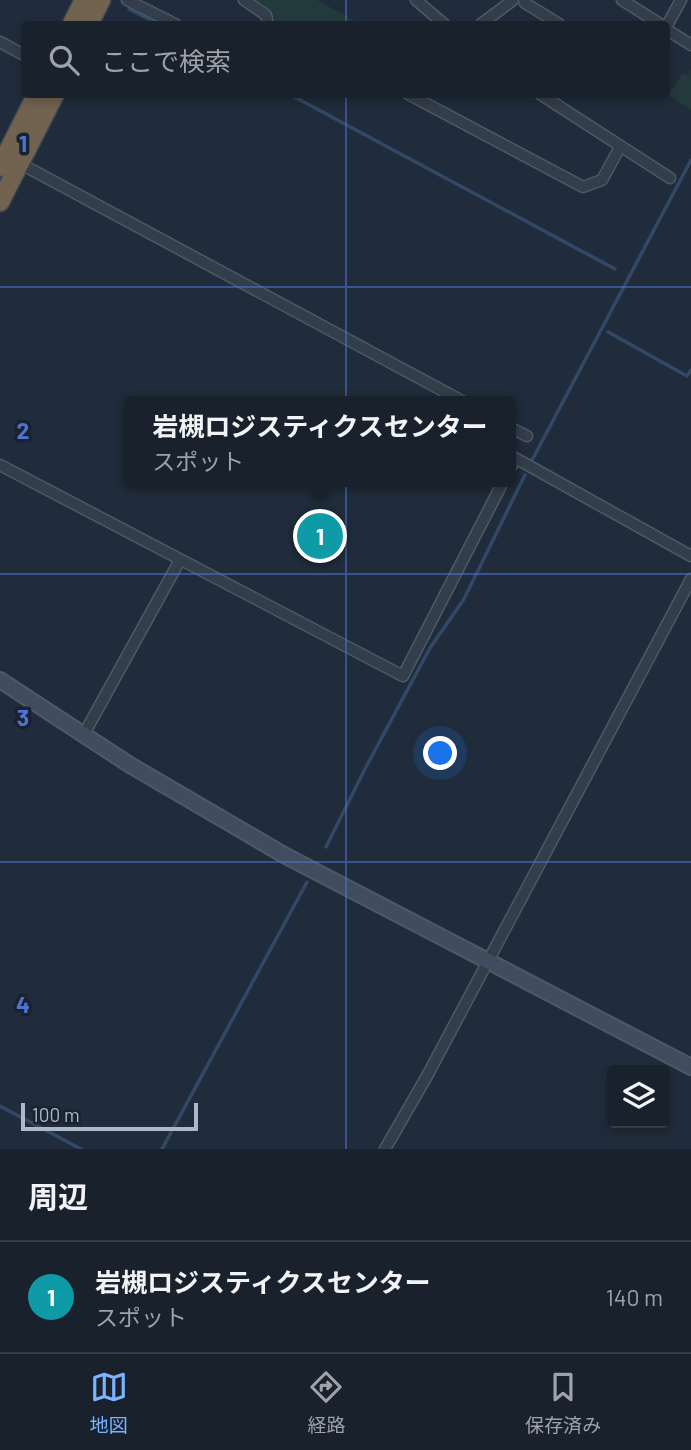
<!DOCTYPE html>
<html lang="ja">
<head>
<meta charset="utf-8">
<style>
	body { margin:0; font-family:Barlow,"Noto Sans JP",sans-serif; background:#252e38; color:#f1f3f6 }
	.controls { position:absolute; right:21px; bottom:21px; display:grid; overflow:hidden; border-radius:7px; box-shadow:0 4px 10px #0003 }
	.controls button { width:63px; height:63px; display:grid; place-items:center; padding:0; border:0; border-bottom:2px solid #363e48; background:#18212c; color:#f1f3f6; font:35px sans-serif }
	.scale { position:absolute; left:21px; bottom:18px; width:177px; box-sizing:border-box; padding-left:7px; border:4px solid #aeb9c7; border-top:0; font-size:19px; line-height:24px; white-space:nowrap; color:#aeb9c7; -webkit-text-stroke:5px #19232f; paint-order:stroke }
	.you { position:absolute; left:441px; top:754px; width:24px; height:24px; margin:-18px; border:5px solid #fff; border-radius:50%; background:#1a73e8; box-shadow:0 0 0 10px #1a73e833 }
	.badge { display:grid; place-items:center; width:46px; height:46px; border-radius:50%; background:#7bb3ff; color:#fff; font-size:23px; font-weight:700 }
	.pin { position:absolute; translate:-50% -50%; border:4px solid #fff; box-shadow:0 2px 7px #0006 }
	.popup { position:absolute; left:124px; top:396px; width:392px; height:91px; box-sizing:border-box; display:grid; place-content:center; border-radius:7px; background:#18212c; filter:drop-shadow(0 2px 5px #0005); font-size:23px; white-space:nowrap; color:#9fa3a9 }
	.popup b { font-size:26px; color:#f1f3f6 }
	.popup::after { content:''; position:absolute; left:50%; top:100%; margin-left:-14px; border:14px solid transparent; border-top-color:#18212c }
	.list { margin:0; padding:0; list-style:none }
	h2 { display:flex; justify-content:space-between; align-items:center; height:91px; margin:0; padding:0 28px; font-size:30px }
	h2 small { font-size:23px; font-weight:400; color:#9fa3a9 }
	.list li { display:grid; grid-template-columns:46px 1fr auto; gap:21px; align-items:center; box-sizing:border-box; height:112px; padding:0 28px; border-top:2px solid #363e48 }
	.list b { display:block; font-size:26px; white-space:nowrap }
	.list p { margin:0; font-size:23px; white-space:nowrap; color:#9fa3a9 }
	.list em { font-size:23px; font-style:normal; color:#9fa3a9 }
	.icon { flex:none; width:38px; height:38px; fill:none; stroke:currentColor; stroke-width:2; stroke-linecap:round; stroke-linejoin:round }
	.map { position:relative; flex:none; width:691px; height:1149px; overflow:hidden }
	.search { position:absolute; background:#18212c; box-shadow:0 4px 10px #0003; left:21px; right:21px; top:21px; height:77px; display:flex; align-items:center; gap:18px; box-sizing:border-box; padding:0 24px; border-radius:7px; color:#9fa3a9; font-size:26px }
	.sheet { height:203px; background:#18212c }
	nav { display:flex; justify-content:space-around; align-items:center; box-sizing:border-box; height:98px; border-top:2px solid #363e48; background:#18212c; font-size:19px; color:#9fa3a9 }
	nav a { display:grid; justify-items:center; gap:4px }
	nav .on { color:#7bb3ff }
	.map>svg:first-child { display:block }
	.green { fill:#223a3c }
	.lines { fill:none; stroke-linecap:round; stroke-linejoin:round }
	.stream { stroke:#324864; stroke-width:3.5 }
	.street-casing { stroke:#4e5965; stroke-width:13 }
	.secondary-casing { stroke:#4e5965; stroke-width:18 }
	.highway-casing { stroke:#3e4955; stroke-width:21 }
	.street { stroke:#333e4b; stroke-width:10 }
	.secondary { stroke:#414d5e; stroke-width:14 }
	.highway { stroke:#716350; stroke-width:18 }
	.grid { fill:none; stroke:#5073d2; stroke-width:2; stroke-opacity:0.55 }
	.grid-label { font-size:23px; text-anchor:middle; font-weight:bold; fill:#5073d2; stroke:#19232f; stroke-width:7; stroke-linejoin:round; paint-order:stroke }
</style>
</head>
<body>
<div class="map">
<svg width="691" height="1149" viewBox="0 0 691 1149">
	<rect width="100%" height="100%" fill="#202c3b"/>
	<g class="green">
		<polygon points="249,0 317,0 361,24 272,24"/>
		<polygon points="691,70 691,110 668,95 683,73 688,75"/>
	</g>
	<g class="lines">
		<g class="stream">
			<polyline points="129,9 158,24"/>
			<polyline points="289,94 615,269"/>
			<polyline points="608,332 687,376 691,370"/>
			<polyline points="530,464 691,160"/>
			<polyline points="326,847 366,767 430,648 464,599 525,475"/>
			<polyline points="0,1106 81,1149"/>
			<polyline points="162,1149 307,882"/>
		</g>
		<g class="street-casing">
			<g id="street">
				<polyline points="127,0 175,24"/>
				<polyline points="244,0 266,15 268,24"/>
				<polyline points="416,0 444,24"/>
				<polyline points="524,0 525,3 559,24"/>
				<polyline points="622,0 660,24"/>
				<polyline points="481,24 513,0"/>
				<polyline points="666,27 681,0"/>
				<polyline points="666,29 691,45"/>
				<polyline points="0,42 24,55"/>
				<polyline points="408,94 583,187 602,180 620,147"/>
				<polyline points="540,94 670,178"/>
				<polyline points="21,164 462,401"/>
				<polyline points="511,428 527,436"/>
				<polyline points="0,465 403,676 503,482"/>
				<polyline points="511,467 515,458 691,556"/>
				<polyline points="84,734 180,560"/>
				<polyline points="385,1149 427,1076 691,579"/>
			</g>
		</g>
		<g class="secondary-casing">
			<polyline id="secondary" points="0,680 130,765 284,855 691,1067"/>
		</g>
		<g class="highway-casing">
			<g id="highway">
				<polyline points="72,24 84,0"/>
				<polyline points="89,24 101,0"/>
				<polyline points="0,167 37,94"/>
				<polyline points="0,202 55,94"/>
			</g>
		</g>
		<use href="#street" class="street"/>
		<use href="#secondary" class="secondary"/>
		<use href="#highway" class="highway"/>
	</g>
	<path class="grid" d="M346,0v24M346,94v1055M0,287h691M0,574h691M0,862h691"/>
	<g class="grid-label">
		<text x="23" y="152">1</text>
		<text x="23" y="439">2</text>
		<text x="23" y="726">3</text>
		<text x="23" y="1013">4</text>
	</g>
</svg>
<div class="controls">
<button><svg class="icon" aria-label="layers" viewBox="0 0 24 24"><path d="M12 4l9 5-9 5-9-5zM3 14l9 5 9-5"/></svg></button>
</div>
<div class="scale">100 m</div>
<div class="you"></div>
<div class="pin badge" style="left:320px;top:536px;background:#0f9aa8">1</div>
<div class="popup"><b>岩槻ロジスティクスセンター</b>スポット</div>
<div class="search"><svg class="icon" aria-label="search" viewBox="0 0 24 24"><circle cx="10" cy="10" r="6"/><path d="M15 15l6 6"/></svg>ここで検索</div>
</div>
<section class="sheet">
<h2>周辺<small></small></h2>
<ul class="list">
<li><span class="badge" style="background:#0f9aa8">1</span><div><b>岩槻ロジスティクスセンター</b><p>スポット</p></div><em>140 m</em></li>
</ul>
</section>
<nav>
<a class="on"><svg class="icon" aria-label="map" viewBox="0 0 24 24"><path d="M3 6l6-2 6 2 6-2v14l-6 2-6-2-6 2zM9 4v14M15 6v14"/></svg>地図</a>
<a><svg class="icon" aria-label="directions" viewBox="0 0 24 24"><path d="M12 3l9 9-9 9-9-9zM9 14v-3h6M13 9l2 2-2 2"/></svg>経路</a>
<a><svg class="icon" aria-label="saved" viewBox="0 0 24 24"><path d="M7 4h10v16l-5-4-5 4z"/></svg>保存済み</a>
</nav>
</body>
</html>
